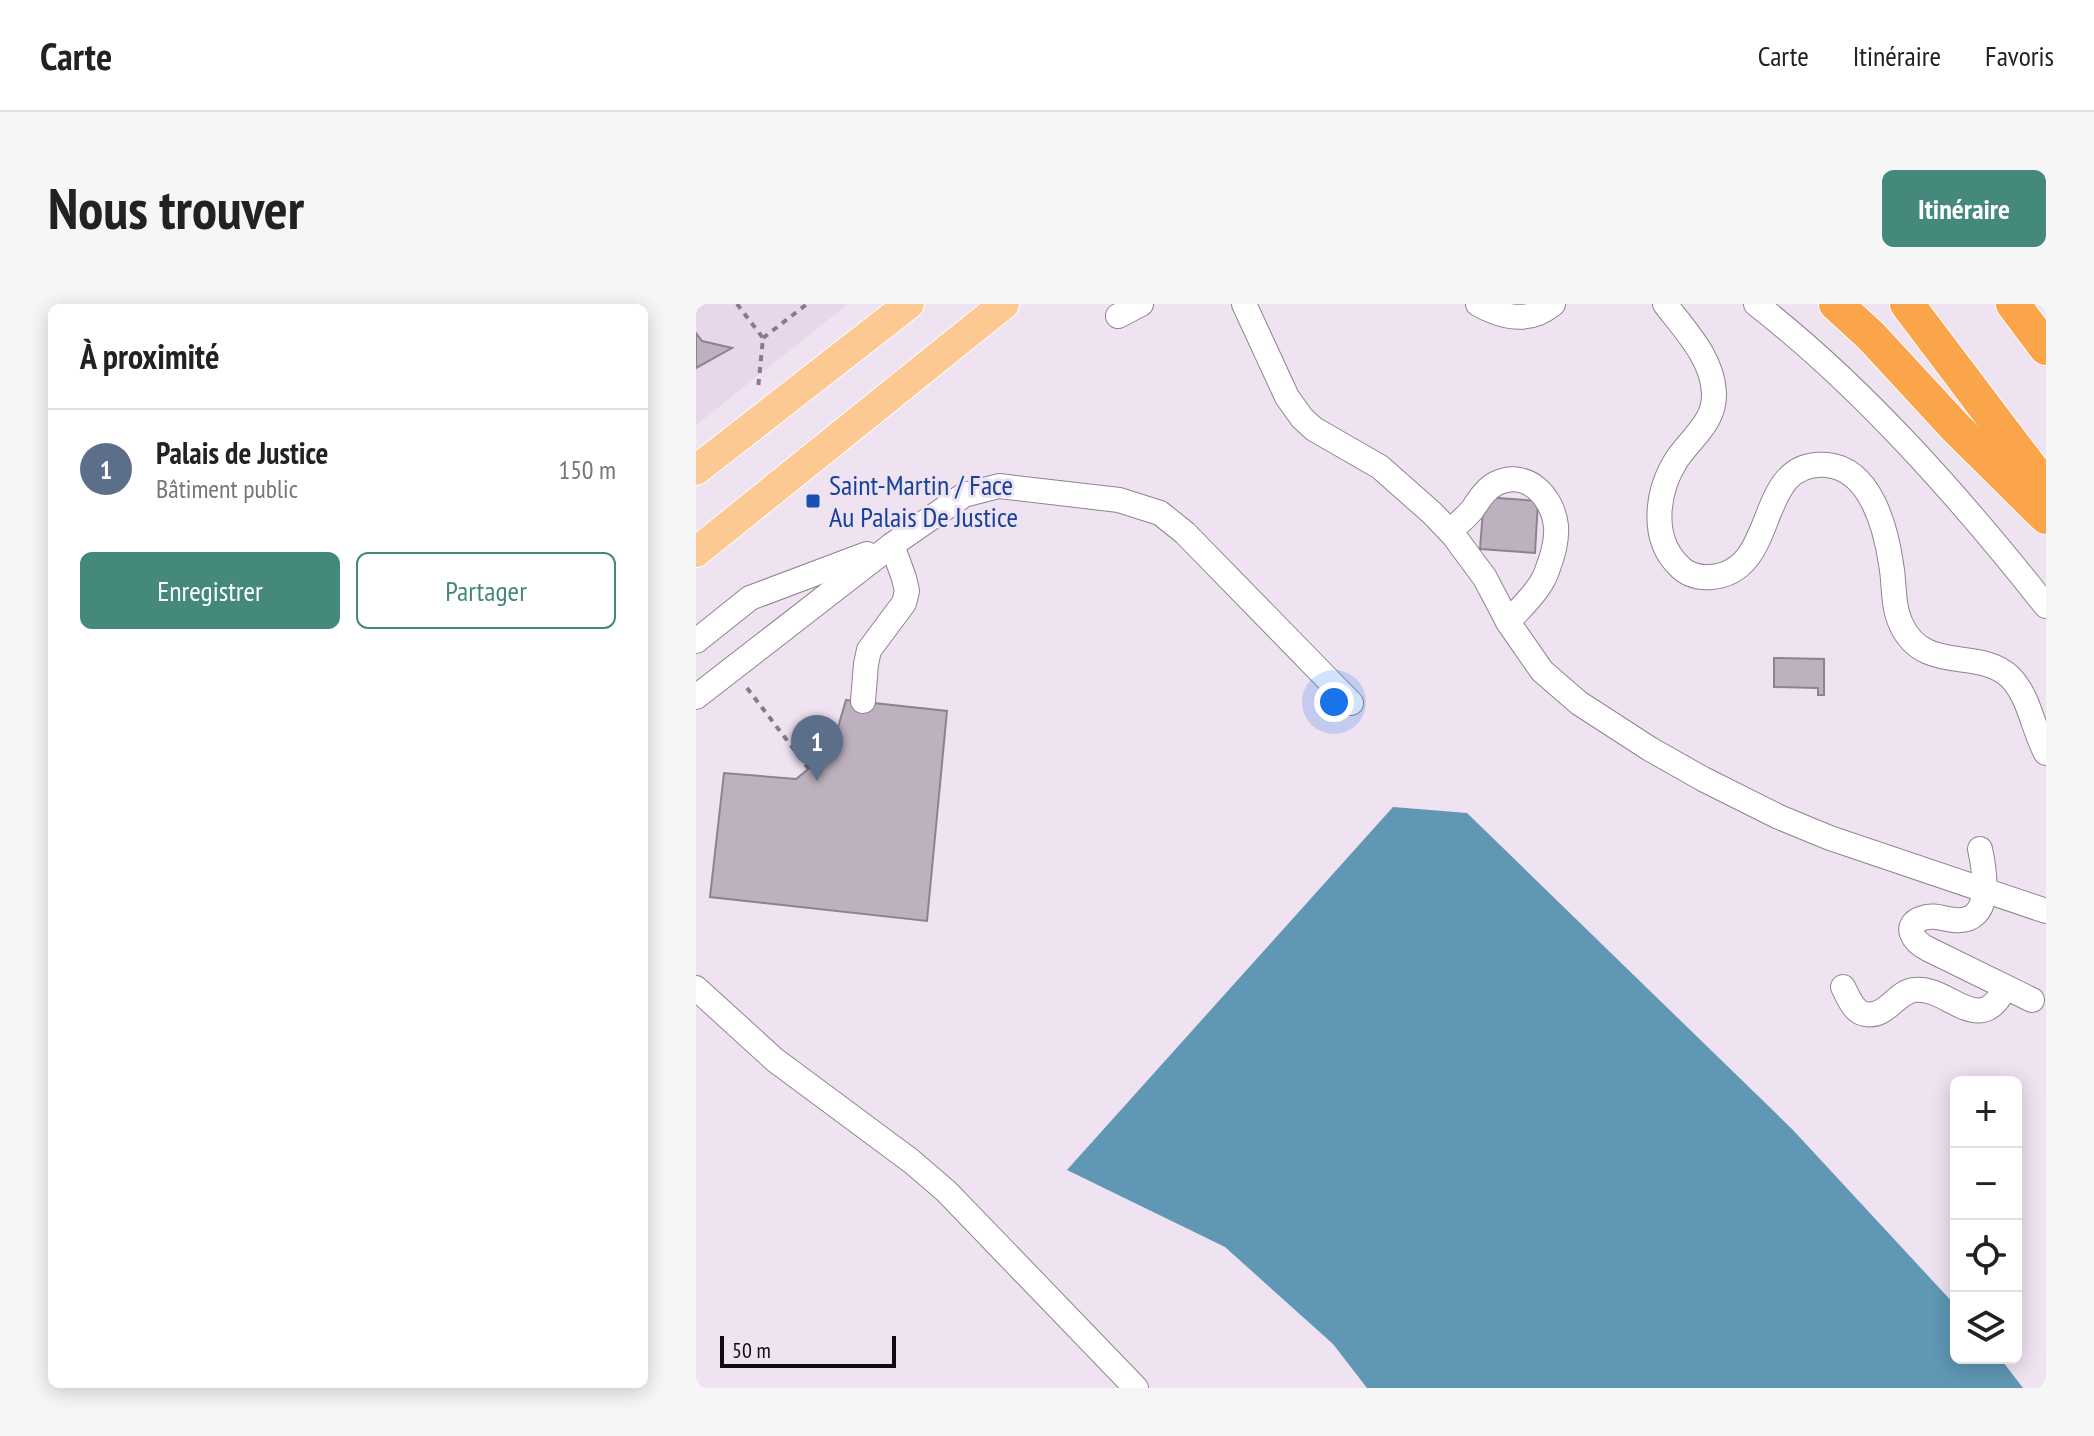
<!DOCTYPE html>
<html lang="fr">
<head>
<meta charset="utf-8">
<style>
	body { margin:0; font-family:"PT Sans Narrow",sans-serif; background:#f6f6f6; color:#222 }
	.controls { position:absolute; right:24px; bottom:24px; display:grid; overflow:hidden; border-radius:12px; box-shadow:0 4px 20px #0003 }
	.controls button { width:72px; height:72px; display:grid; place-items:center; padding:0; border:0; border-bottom:2px solid #e0e0e0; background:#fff; color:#222; font:40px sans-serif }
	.scale { position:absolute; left:24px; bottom:20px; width:176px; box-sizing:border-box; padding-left:8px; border:4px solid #0f0b10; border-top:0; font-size:22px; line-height:28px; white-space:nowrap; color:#0f0b10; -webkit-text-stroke:6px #efe2f1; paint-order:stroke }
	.you { position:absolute; left:638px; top:398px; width:28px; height:28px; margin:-20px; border:6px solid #fff; border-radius:50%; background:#1a73e8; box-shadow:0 0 0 12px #1a73e833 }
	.badge { display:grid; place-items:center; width:52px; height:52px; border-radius:50%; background:#45887c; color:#fff; font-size:26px; font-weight:700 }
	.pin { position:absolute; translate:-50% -66px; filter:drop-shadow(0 2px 4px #0008) }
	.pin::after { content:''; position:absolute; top:42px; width:28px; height:24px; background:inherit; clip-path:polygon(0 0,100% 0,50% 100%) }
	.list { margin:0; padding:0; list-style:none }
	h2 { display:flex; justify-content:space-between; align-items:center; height:104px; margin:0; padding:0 32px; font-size:34px }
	h2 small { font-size:26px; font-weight:400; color:#767676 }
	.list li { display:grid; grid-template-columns:52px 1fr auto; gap:24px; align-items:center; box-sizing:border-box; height:120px; padding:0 32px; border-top:2px solid #e0e0e0 }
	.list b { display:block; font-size:30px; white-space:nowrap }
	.list p { margin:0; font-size:26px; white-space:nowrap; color:#767676 }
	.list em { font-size:26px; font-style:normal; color:#767676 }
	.actions { display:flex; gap:16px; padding:24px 32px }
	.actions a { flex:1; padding:18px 0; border:2px solid #45887c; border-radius:12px; text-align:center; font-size:28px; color:#45887c }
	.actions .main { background:#45887c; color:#fff }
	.icon { flex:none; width:44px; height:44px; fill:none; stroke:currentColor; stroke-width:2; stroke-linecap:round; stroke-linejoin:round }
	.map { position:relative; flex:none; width:1350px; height:1084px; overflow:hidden; border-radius:12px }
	header { display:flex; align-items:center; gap:48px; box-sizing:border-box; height:112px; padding:0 40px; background:#fff; border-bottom:2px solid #e0e0e0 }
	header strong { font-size:38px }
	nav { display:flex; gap:44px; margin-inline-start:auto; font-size:28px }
	.intro { display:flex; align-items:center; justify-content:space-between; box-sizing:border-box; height:192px; padding:0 48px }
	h1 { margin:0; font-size:56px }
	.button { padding:20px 36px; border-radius:12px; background:#45887c; color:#fff; font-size:28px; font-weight:700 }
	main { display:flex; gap:48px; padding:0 48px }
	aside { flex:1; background:#fff; border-radius:12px; box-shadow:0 4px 20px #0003 }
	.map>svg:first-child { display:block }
	.built { fill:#e8d6eb }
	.water { fill:#5f97b5 }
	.building { fill:#beb1bf; stroke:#8d828f; stroke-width:2 }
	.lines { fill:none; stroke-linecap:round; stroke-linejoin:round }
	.minor-casing { stroke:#908491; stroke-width:26 }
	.major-casing { stroke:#fff; stroke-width:32 }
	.highway-casing { stroke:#fff; stroke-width:36 }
	.path { stroke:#857c86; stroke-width:4; stroke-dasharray:6 6; stroke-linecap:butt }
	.minor { stroke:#fff; stroke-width:24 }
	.major { stroke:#fdc993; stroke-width:30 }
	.highway { stroke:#fba54b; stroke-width:34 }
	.transit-dot { fill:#1a4fb4; stroke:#efe2f1; stroke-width:3 }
	.labels { text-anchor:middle; stroke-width:6; stroke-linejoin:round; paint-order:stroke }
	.transit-label { font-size:28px; fill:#164399; stroke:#efe2f1; text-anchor:start }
</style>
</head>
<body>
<header>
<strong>Carte</strong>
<nav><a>Carte</a><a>Itinéraire</a><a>Favoris</a></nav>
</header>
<div class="intro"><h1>Nous trouver</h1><a class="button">Itinéraire</a></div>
<main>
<aside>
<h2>À proximité<small></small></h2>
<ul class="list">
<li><span class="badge" style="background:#5c6f8a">1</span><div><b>Palais de Justice</b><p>Bâtiment public</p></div><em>150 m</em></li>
</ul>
<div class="actions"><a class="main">Enregistrer</a><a>Partager</a></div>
</aside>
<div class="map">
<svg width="1350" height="1084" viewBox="0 0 1350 1084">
	<rect width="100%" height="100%" fill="#efe2f1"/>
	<polygon class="built" points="0,0 152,0 0,121"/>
	<polygon class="water" points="697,503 771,509 1096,825 1260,1002 1260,1054 1304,1054 1327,1084 671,1084 637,1040 529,943 371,866"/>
	<g class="building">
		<polygon points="0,29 6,37 36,44 0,64"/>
		<polygon points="788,193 842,197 839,249 784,245"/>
		<polygon points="1078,354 1128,355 1128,391 1122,391 1122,384 1078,383"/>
		<polygon points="150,396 251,407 231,617 14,593 28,469 100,475 135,447"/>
	</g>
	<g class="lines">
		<g class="minor-casing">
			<g id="minor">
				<polyline points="548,0 591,93 606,114 618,125 684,163 736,209 758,232 789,274 812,318 846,367 883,399 954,445 1007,475 1083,513 1134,534 1350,607"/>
				<path d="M782,0c25,14 51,20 75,0"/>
				<path d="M969,0c20,26 48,55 49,89 1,29 -22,44 -37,66 -20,31 -27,78 1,106 9,10 20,13 33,12 70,-5 42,-119 116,-112 44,4 59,64 64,99 4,20 1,41 10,60 23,51 78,23 109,53 20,20 23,53 36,76"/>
				<path d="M1060,0c108,84 206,196 290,302"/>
				<polyline points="422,12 445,0"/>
				<path d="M754,227c7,-6 15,-13 22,-21 7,-10 13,-21 25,-27 30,-14 56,14 59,43 1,14 -3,29 -8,42 -6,21 -26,38 -40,54"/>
				<polyline points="0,337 54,294 171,250"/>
				<polyline points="0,393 196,241 268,191 303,182 423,196 464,209 489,229 655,399"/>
				<polyline points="167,397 170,360 173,346 208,299 211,287 208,274 196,241"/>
				<path d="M1284,545c5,23 14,75 -26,71 -11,-1 -20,-6 -31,-2 -22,7 -9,24 5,31l104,51"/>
				<path d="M1147,683c5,9 10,25 22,27 22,4 31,-22 49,-24 34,-5 65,50 91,-2"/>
				<polyline points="0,684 79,756 215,857 250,887 440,1084"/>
			</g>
		</g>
		<g class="major-casing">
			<g id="major">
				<polyline points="0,166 213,0"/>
				<polyline points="0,248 308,0"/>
			</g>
		</g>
		<g class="highway-casing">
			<g id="highway">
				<polyline points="1140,0 1175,32 1260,124 1350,213"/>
				<polyline points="1211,0 1350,184"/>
				<polyline points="1317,0 1350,44"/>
			</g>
		</g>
		<g class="path">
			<polyline points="41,0 67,34 62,85"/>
			<polyline points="67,34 111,0"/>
			<polyline points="51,384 113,465"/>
		</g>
		<use href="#minor" class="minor"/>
		<use href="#major" class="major"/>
		<use href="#highway" class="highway"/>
	</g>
	<rect class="transit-dot" x="109" y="189" width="16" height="16" rx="4"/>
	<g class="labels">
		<g class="transit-label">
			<text x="133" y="191">Saint-Martin / Face<tspan x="133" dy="32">Au Palais De Justice</tspan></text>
		</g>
	</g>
</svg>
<div class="controls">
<button>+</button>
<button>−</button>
<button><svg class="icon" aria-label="locate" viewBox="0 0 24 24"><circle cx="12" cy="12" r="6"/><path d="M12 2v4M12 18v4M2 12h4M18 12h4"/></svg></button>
<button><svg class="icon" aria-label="layers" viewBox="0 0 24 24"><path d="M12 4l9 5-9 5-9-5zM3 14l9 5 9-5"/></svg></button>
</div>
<div class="scale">50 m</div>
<div class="you"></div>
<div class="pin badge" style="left:121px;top:477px;background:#5c6f8a">1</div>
</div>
</main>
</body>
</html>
